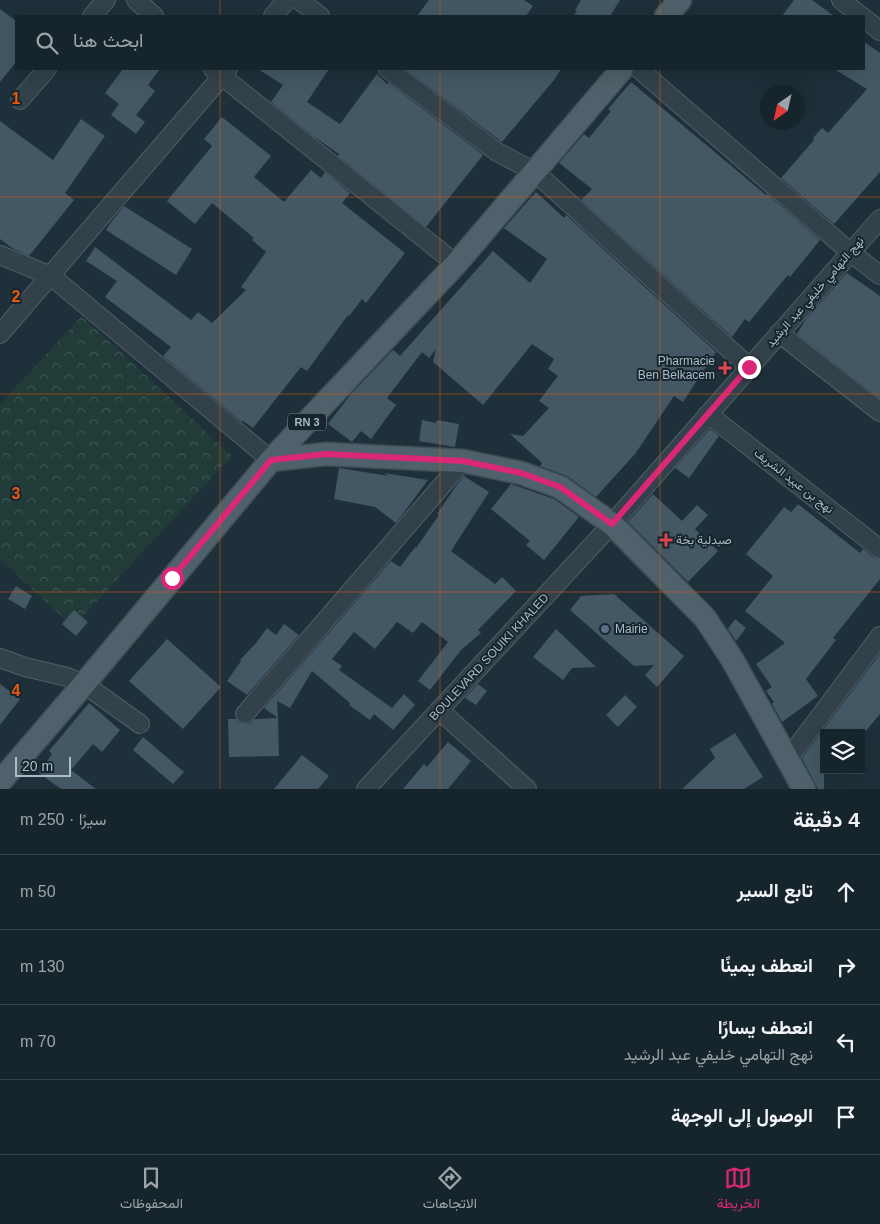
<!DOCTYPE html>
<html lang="ar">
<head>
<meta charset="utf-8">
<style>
	body { margin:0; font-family:Helvetica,Vazirmatn,sans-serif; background:#1f2c34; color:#f1f3f6; direction:rtl }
	.controls { position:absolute; right:15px; bottom:15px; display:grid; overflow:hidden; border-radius:0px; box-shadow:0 5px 20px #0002 }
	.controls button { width:45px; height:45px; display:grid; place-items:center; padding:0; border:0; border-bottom:1px solid #354148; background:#16242c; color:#f1f3f6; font:25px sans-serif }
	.compass { position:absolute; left:760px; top:85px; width:45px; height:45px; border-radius:50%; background:#16242c; box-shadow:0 5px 20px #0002; rotate:214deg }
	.scale { position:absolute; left:15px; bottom:12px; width:56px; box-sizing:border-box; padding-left:5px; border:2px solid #acbcc7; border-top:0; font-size:14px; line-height:18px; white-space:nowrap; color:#acbcc7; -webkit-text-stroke:4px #17262e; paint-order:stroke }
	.stop { position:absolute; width:15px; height:15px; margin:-11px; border:4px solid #db2777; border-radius:50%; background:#fff }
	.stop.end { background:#db2777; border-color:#fff; box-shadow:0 1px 5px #0008 }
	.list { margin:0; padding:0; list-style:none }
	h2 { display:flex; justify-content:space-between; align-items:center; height:65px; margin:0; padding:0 20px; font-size:21px }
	h2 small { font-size:16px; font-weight:400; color:#9ea4a9 }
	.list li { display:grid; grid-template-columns:32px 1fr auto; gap:15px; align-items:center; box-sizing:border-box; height:75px; padding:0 20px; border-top:1px solid #354148 }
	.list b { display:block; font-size:19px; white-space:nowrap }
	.list p { margin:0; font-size:16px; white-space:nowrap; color:#9ea4a9 }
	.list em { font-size:16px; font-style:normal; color:#9ea4a9 }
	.icon { flex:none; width:28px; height:28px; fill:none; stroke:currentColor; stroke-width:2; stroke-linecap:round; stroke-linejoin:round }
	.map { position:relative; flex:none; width:880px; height:789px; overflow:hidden; direction:ltr }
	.search { position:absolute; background:#16242c; box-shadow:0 5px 20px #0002; left:15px; right:15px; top:15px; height:55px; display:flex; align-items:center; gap:12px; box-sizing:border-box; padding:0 18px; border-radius:0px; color:#9ea4a9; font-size:19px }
	.sheet { height:365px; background:#16242c }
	nav { display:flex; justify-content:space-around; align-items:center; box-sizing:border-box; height:70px; border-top:1px solid #354148; background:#16242c; font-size:14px; color:#9ea4a9 }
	nav a { display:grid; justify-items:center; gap:2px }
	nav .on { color:#db2777 }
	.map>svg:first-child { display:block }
	.park { fill:url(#park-crowns) }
	.building { fill:#435864 }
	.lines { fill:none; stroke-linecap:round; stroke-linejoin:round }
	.minor-casing { stroke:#4f5f68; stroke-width:20 }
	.major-casing { stroke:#3e4d56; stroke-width:25 }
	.minor { stroke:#32414a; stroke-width:18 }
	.major { stroke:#4f616a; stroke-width:22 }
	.route { stroke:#db2777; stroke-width:6 }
	.grid { fill:none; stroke:#e8590c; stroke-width:1; stroke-opacity:0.55 }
	.health-dot { fill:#e0444e; stroke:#17262e; stroke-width:2 }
	.service-dot { fill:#5c6f8a; stroke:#17262e; stroke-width:2 }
	.labels { text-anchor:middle; stroke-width:4; stroke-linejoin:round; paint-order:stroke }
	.shield { fill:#17262e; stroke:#7f8f99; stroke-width:1 }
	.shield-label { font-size:11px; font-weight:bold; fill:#acbcc7 }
	.street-label { font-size:12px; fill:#acbcc7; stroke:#17262e }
	.poi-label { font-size:12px; fill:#acbcc7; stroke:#17262e; text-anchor:start }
	.grid-label { font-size:16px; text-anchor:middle; font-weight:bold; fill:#e8590c; stroke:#17262e; stroke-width:4; stroke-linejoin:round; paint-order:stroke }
</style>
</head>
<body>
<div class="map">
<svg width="880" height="789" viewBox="0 0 880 789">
	<defs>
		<pattern id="park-crowns" width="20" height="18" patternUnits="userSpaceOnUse" patternTransform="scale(1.25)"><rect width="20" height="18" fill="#203b38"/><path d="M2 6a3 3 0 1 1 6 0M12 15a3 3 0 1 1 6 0" fill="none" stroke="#3e5553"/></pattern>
	</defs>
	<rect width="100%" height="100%" fill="#1e303a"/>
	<polygon class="park" points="82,316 232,456 73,627 0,559 0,404"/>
	<g class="building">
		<polygon points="429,0 524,0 533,6 526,16 417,16"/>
		<polygon points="581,0 620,0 610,16 573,16 577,11 575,10"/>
		<polygon points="794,0 812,0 834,16 782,16"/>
		<polygon points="0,9 16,21 16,62 0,82"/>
		<polygon points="864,42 880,53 880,172 834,224 781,178 814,140 813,138 822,128 828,133 867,89 834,69 864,69"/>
		<polygon points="123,69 160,69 148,85 155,91 136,115 145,122 136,134 111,115 119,104 105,93"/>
		<polygon points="258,69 329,69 307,102 340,124 377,74 387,84 389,83 483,155 426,227 338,156 339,154 313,136 271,102 283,85"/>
		<polygon points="405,69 561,69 554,80 502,142"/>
		<polygon points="631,82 766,195 767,194 820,240 790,277 788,275 749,322 745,319 732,337 581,200 592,189 559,163 584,134 589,138 611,111 608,109"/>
		<polygon points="222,117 271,156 254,177 284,202 311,170 321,178 325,172 350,193 342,203 405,253 366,303 362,299 349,316 348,315 307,371 301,367 253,428 243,421 242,422 163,356 171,347 105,297 117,281 86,261 95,247 191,320 198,312 212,323 246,290 241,287 266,252 252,240 254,238 212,203 195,224 167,201 212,146 204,139"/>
		<polygon points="81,119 105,136 65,193 74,200 29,256 12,248 0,239 0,121 53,160"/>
		<polygon points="536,192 564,218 566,215 716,352 683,402 674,396 635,454 596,497 567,476 540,466 542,463 510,434 523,436 549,408 539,401 558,376 548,369 554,359 532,344 483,405 433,362 436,349 429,358 422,352 387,398 396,405 371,439 361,431 352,442 328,424 351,394 393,350 400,356 493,251 530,283 547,259 504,228"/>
		<polygon points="124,206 192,249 176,275 106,230 112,221"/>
		<polygon points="847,273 880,296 880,399 797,334 806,319"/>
		<polygon points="422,420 436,423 437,420 459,424 455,447 419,441"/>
		<polygon points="710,429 719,436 689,478 675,468"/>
		<polygon points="339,468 389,476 384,473 428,480 396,523 375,507 334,499"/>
		<polygon points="464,476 489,492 451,551 495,584 502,577 516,591 478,630 481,633 461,650 430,690 418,681 448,642 422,622 413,633 397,622 375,649 354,632 332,659 342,666 339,670 392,708 404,694 415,705 393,730 374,714 370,720 349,705 350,703 312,671 290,708 277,701 278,718 264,708 391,561 400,567 416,546 416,548 439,515 437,514 456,486"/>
		<polygon points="511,484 554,499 579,517 544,560 526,545 530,541 491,509"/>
		<polygon points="653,494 682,521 697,505 708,515 695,529 718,551 688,582 628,522"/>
		<polygon points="798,504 860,553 863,549 873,557 880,559 880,579 833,638 836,640 806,679 818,696 782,722 772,704 774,702 766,691 772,687 756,664 785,643 745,611 773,576 746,554 784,507 791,512"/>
		<polygon points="16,586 32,596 25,609 8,599"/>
		<polygon points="614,594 684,656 657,687 645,675 654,665 634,666 570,610 581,596"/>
		<polygon points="74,610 88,622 76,636 62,624"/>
		<polygon points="735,619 746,628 736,641 728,629"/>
		<polygon points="284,624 299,635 247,695 227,681 241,661 240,660 256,643 267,628 276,635"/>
		<polygon points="556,629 596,667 572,668 563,680 533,657"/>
		<polygon points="167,639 221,687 183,729 129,681"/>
		<polygon points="880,654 880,714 864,733 824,733 824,789 818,789 802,758"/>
		<polygon points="0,684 20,699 0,725"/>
		<polygon points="478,684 487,691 476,705 465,698"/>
		<polygon points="625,695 637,707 618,727 606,715"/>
		<polygon points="89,703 120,730 102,752 93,744 71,770 96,789 61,789 39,773 52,754 49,751"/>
		<polygon points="278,718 279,756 229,757 228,719 236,719 238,722 244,724 249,724 255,719"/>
		<polygon points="735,733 763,777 744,789 682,789 715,758 710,749"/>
		<polygon points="143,737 184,772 173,784 133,750"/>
		<polygon points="448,742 471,761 448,789 403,789 424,764 427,767"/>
		<polygon points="302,755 329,776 318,789 274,789"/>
	</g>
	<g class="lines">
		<g class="minor-casing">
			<g id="minor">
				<polyline points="136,0 154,16"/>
				<polyline points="299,0 320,16"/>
				<polyline points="841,0 861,16"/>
				<polyline points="92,16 106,0"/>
				<polyline points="273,16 287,0"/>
				<polyline points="864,18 880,31"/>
				<polyline points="213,69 456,264"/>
				<polyline points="388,69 497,152 535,172 749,367"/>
				<polyline points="639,69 850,252 880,275"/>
				<polyline points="20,100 47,69"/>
				<polyline points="0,255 51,276 271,460"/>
				<polyline points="779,333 880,412"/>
				<polyline points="0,334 228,69"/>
				<polyline points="708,414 880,549"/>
				<polyline points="0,658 25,667 67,677 84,684 140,724"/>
				<polyline points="439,710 527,789"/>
				<polyline points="245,714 463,461"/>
				<polyline points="788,759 880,636"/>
				<polyline points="366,789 612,524 880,219"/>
			</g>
		</g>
		<g class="major-casing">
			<g id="major">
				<polyline points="666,16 680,0"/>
				<polyline points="271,460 326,454 463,461 521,473 560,487 612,524 705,618 732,659 804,789"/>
				<polyline points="0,782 84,684 271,460 456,264 622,69"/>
			</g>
		</g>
		<use href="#minor" class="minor"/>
		<use href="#major" class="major"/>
	</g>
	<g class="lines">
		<polyline class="route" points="172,578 271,460 326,454 463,461 521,473 560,487 612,524 749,367"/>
	</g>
	<path class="grid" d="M220,0v16M440,0v16M660,0v16M220,69v720M440,69v720M660,69v720M0,197h880M0,394h880M0,592h880"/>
	<g class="health-dot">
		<path d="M722.5 360.5h5v5h5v5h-5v5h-5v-5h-5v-5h5z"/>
		<path d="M663.5 532.5h5v5h5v5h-5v5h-5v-5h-5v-5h5z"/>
	</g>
	<circle class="service-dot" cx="605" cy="629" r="5"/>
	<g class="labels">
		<rect class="shield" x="288" y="413.5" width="38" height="17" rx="4"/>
		<g class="shield-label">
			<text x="307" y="426">RN 3</text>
		</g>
		<g class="street-label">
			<text transform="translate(815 292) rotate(-49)" y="4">نهج التهامي خليفي عبد الرشيد</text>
			<text transform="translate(794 481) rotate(38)" y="4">نهج بن عبيد الشريف</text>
			<text transform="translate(489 657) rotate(-47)" y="4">BOULEVARD SOUIKI KHALED</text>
		</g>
		<g class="poi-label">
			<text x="715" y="365" text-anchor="end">Pharmacie<tspan x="715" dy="14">Ben Belkacem</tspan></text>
			<text x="676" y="544">صبدلية بخة</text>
			<text x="615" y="633">Mairie</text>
		</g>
	</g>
	<g class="grid-label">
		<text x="16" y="104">1</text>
		<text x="16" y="302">2</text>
		<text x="16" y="499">3</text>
		<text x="16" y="696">4</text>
	</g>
</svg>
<div class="controls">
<button><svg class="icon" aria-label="layers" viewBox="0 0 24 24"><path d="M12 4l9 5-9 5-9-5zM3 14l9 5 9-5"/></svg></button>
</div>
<svg class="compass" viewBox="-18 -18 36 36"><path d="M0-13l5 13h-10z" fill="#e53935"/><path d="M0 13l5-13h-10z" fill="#9ea4a9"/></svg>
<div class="scale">20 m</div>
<div class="stop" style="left:172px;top:578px"></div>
<div class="stop end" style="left:749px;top:367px"></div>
<div class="search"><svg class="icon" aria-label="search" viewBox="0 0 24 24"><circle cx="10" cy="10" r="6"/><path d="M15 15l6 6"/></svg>ابحث هنا</div>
</div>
<section class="sheet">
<h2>4 دقيقة<small>سيرًا · 250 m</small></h2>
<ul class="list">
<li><svg class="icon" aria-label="ahead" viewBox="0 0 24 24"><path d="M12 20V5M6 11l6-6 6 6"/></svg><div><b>تابع السير</b></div><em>50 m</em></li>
<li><svg class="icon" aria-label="right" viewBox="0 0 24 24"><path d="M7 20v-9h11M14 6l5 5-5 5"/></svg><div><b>انعطف يمينًا</b></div><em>130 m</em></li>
<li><svg class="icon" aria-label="left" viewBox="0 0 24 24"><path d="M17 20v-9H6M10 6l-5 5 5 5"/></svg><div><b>انعطف يسارًا</b><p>نهج التهامي خليفي عبد الرشيد</p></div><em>70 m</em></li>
<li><svg class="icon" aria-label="arrive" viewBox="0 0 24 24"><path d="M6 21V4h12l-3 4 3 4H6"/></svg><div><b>الوصول إلى الوجهة</b></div></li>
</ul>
</section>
<nav>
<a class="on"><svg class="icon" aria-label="map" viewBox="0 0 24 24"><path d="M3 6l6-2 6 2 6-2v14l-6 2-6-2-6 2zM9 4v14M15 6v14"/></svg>الخريطة</a>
<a><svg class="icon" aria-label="directions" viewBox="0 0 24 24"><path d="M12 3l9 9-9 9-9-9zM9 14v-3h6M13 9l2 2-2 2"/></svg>الاتجاهات</a>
<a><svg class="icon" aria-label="saved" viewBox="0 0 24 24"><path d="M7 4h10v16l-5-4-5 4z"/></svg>المحفوظات</a>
</nav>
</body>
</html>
